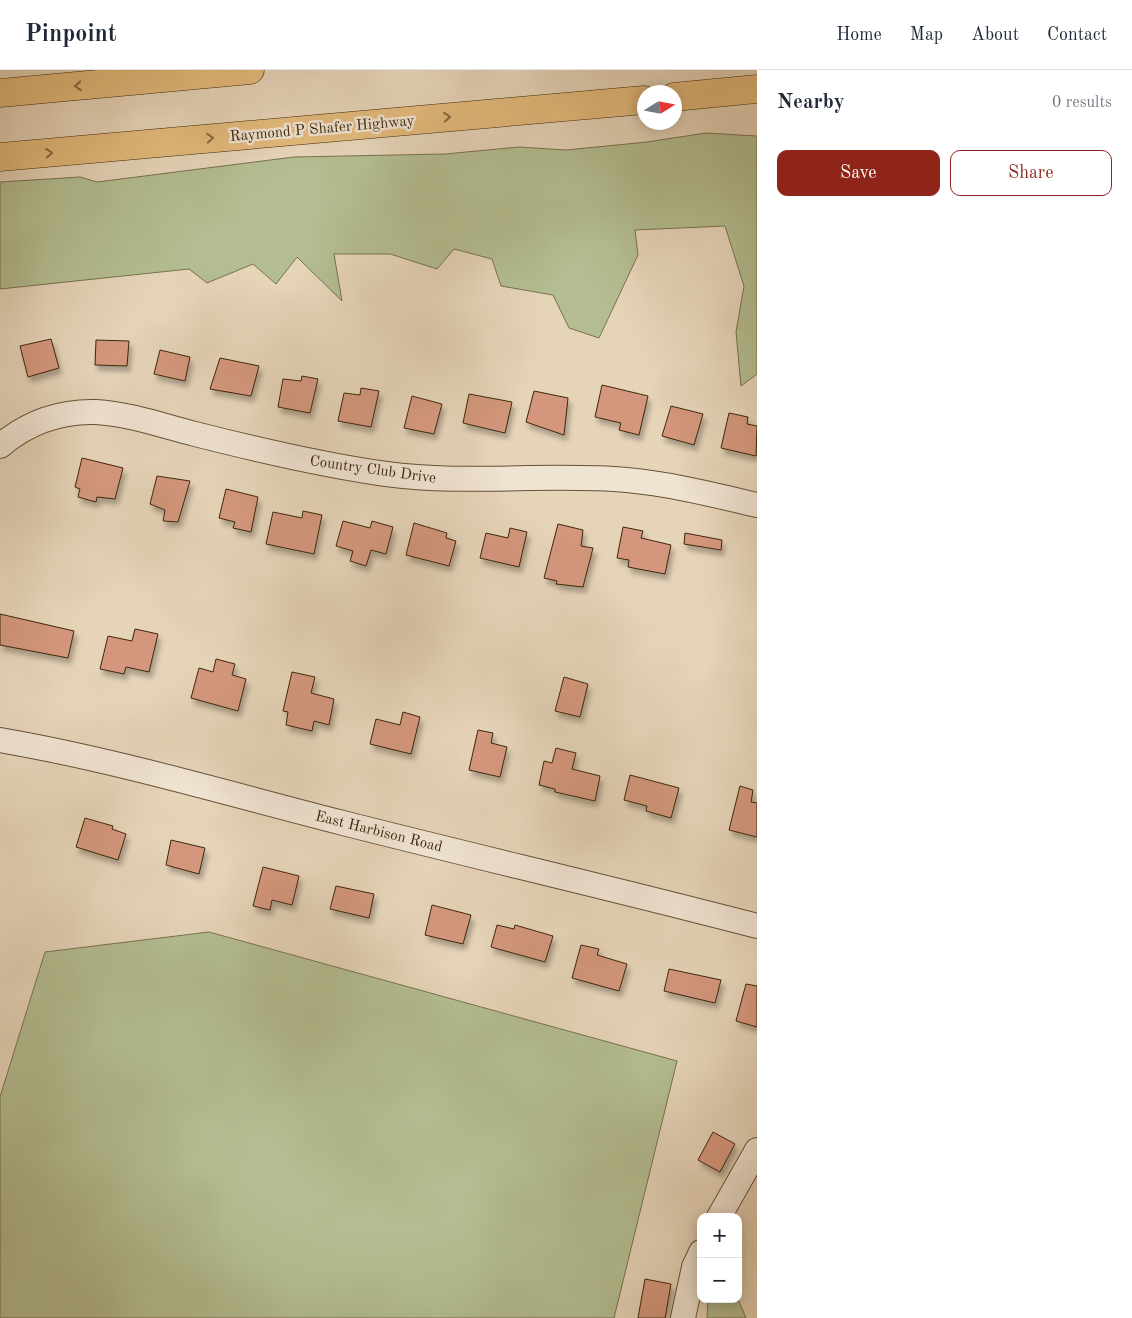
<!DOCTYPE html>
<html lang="en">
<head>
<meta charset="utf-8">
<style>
	body { margin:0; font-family:"Old Standard TT",serif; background:#f6f6f7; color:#1f2937 }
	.controls { position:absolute; right:15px; bottom:15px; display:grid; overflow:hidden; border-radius:10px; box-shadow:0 2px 12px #0003 }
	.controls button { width:45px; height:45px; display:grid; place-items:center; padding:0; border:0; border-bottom:1px solid #e0e1e3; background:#fff; color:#1f2937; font:25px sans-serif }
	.compass { position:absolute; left:637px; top:15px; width:45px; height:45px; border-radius:50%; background:#fff; box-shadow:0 2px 12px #0003; rotate:79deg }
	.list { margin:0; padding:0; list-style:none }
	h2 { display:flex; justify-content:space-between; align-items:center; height:65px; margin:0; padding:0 20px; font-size:21px }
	h2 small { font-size:16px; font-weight:400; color:#747a83 }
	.actions { display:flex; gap:10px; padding:15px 20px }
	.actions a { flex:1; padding:11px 0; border:1px solid #8f2418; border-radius:10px; text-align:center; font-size:18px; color:#8f2418 }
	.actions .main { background:#8f2418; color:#fff }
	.map { position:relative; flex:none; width:757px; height:1248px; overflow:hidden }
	header { display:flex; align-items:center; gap:30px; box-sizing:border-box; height:70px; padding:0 25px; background:#fff; border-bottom:1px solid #e0e1e3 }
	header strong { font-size:24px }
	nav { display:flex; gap:28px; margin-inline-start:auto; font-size:18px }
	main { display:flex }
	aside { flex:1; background:#fff }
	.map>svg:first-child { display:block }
	.green { fill:#b3bd91; stroke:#78724e }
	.building { fill:#d4977d; stroke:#3c270b; filter:url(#shadow) }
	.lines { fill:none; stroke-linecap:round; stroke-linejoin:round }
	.street-casing { stroke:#665236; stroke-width:26 }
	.highway-casing { stroke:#3c270b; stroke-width:29 }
	.street { stroke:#efe3d2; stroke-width:24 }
	.highway { stroke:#e3ba7c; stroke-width:28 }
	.oneway { stroke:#87693e }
	.labels { text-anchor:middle; stroke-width:5; stroke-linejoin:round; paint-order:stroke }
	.street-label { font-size:15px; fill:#3c270b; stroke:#efe3d2 }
</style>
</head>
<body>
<header>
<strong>Pinpoint</strong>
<nav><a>Home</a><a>Map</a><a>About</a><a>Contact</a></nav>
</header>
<main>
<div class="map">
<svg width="757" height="1248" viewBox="0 0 757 1248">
	<defs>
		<filter id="shadow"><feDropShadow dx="3" dy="5.5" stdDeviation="2.5" flood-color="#0004"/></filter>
	</defs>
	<rect width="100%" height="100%" fill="#e6d4b9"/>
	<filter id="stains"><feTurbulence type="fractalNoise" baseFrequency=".004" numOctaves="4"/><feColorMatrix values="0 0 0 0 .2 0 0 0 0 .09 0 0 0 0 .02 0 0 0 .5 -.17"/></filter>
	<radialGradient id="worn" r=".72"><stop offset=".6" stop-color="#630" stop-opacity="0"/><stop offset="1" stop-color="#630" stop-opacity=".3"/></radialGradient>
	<g class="green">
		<polygon points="706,63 757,66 757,304 741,316 736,262 744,216 725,156 635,160 638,185 599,268 569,258 553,225 501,216 492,189 454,179 437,199 390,184 334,184 342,231 297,187 276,214 253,194 207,213 189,199 0,219 0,112 80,107 97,112 294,87 445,84 519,77 566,80 647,72"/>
		<polygon points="209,862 677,991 614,1248 0,1248 0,1027 45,882"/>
		<polygon points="708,1229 738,1229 746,1248 707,1248"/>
	</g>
	<g class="building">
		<polygon points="51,269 59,298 28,307 20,276"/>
		<polygon points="96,270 129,271 127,296 95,295"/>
		<polygon points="160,280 190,287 185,311 154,304"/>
		<polygon points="220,288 259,296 251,326 210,319"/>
		<polygon points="302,306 318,309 310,343 278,337 283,309 301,311"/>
		<polygon points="602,315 648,326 639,365 619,360 621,353 595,347"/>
		<polygon points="361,318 379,321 371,357 338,351 344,323 360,325"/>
		<polygon points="534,321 568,328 564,365 526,352"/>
		<polygon points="469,324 512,332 505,363 463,353"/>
		<polygon points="412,326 442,334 434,364 404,358"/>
		<polygon points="671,336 703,344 694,375 662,366"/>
		<polygon points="729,343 748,347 747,354 757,356 756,386 721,378"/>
		<polygon points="82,388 123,398 115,429 97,427 96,432 78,427 80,419 75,417"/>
		<polygon points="157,406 190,411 178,452 163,451 165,440 150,434"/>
		<polygon points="226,419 258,427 251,462 233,458 235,452 219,448"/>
		<polygon points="303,441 322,445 314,484 266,474 273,442 302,448"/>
		<polygon points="343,451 370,458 372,451 393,457 386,484 371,480 366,496 350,491 353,481 336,476"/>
		<polygon points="414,453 447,463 446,468 456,471 449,496 406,485"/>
		<polygon points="558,454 583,460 581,476 593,478 583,517 556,514 557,511 544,508"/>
		<polygon points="623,457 643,461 641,468 671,475 665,504 628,497 629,490 617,488"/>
		<polygon points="510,458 527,462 519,497 480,488 486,463 508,468"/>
		<polygon points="685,463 722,470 721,480 684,474"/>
		<polygon points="0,544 74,561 68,588 0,575"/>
		<polygon points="135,559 158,564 149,602 126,597 124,604 100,599 108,566 132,571"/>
		<polygon points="216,589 235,594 232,605 246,609 238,641 191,628 199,598 213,602"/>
		<polygon points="292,602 315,607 311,623 334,629 329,655 314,651 312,661 286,655 288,642 283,641"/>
		<polygon points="564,607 588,614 580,647 555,641"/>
		<polygon points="403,642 420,647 411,684 370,674 376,649 400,655"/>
		<polygon points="478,660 493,663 491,673 507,677 500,707 469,700"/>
		<polygon points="556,678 576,683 572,699 600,706 595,731 555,722 555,719 539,715 544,691 552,693"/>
		<polygon points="630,705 679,718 671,748 646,741 647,736 624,730"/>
		<polygon points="740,716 753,720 751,732 757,733 757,767 729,760"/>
		<polygon points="85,748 113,756 112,759 126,764 118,790 76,777"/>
		<polygon points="171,770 205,778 199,804 166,795"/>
		<polygon points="263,797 299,806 292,835 272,830 270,840 253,836"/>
		<polygon points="336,816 374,824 369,848 330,839"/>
		<polygon points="432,835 471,845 463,874 425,865"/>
		<polygon points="497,855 514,859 515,855 553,866 545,892 491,877"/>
		<polygon points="581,875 599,879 597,885 627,894 619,921 572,908"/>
		<polygon points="669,899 721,910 715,933 664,921"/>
		<polygon points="746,914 757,916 757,957 736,951"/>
		<polygon points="713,1062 735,1074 720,1102 698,1090"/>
		<polygon points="645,1209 671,1214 665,1248 638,1248"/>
	</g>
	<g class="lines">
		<g class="street-casing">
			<g id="street">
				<path d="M0,376c27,-23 60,-35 96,-34 34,2 67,14 99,22 63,16 126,31 191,40 80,11 161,-1 241,6 44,4 87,15 130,25"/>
				<path d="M0,670c116,20 229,54 343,83 138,35 276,67 414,103"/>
				<polyline points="719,1147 757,1080"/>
				<polyline points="683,1248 694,1197 701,1182"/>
			</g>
		</g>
		<g class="highway-casing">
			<g id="highway">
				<polyline points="0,23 250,0"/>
				<polyline points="674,27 757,19"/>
				<polyline points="0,87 644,30"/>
			</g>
		</g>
		<use href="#street" class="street"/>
		<use href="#highway" class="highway"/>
	</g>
	<defs><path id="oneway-chevron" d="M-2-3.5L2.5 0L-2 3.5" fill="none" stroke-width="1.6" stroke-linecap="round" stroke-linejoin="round" transform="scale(1.25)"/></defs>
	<g class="oneway">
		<use href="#oneway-chevron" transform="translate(78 16) rotate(175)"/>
		<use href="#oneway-chevron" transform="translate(447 47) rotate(-5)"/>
		<use href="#oneway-chevron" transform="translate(210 68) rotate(-5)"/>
		<use href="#oneway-chevron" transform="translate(49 83) rotate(-5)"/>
	</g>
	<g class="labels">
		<g class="street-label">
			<text transform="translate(322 58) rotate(-5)" y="5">Raymond P Shafer Highway</text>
			<text transform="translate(373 399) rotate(8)" y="5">Country Club Drive</text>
			<text transform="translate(379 761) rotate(14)" y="5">East Harbison Road</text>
		</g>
	</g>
	<rect width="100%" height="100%" filter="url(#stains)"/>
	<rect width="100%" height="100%" fill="url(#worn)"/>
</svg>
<div class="controls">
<button>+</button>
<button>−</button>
</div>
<svg class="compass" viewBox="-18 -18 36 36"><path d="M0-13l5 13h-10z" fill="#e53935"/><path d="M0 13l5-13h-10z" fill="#747a83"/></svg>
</div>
<aside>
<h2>Nearby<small>0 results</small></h2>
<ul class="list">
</ul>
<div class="actions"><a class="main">Save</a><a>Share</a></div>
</aside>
</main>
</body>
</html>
